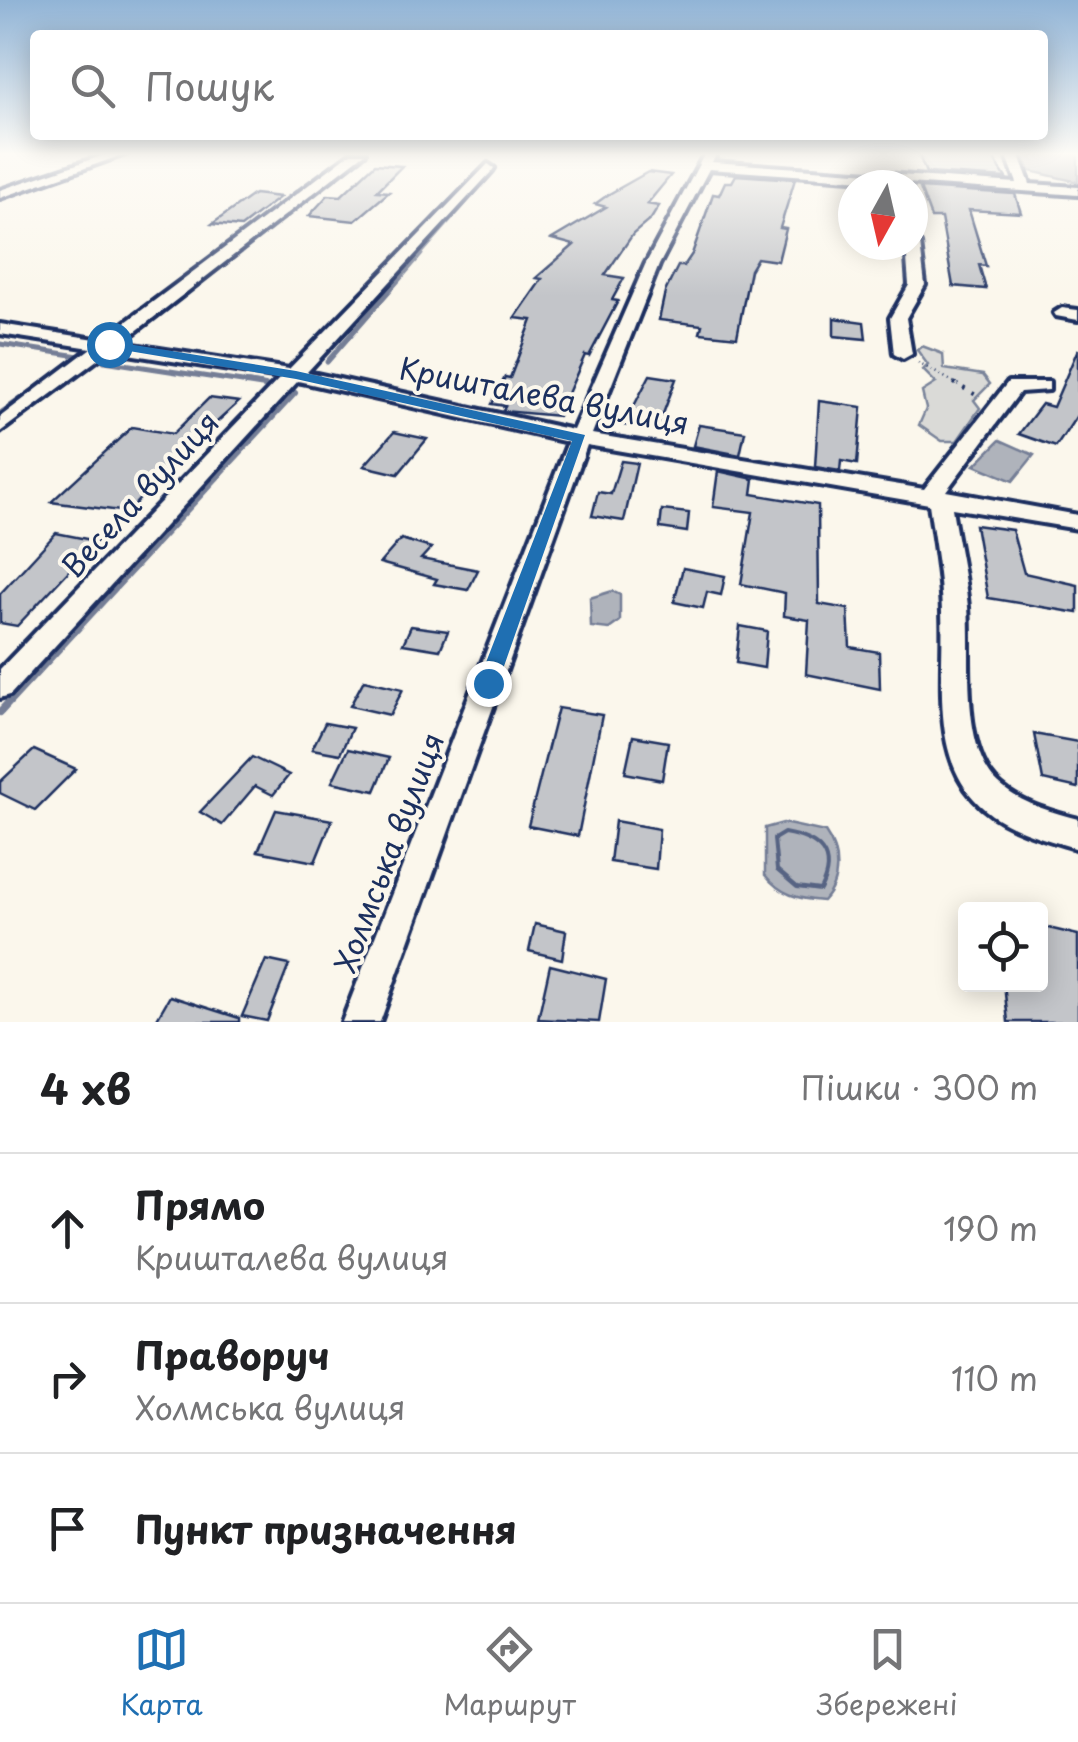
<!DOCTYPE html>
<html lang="uk">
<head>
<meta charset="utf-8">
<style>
	body { margin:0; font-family:"Playpen Sans",sans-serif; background:#f2f2f2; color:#202124 }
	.controls { position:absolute; right:30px; bottom:30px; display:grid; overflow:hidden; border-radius:10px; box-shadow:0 5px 25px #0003 }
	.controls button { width:90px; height:90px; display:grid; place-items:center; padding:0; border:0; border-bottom:2px solid #e0e0e0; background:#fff; color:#202124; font:50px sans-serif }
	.compass { position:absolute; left:838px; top:170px; width:90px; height:90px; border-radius:50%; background:#fff; box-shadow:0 5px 25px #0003; rotate:188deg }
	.stop { position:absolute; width:30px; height:30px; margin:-22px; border:8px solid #1f6fb2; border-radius:50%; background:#fff }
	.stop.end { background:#1f6fb2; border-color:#fff; box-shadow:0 2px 10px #0008 }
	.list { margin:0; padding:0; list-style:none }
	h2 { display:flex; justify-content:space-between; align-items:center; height:130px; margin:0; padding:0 40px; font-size:42px }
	h2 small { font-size:32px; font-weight:400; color:#757577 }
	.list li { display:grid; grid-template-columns:65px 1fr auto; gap:30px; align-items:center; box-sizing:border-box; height:150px; padding:0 40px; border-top:2px solid #e0e0e0 }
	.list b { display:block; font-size:38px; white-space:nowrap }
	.list p { margin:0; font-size:32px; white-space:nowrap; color:#757577 }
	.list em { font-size:32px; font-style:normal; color:#757577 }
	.icon { flex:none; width:55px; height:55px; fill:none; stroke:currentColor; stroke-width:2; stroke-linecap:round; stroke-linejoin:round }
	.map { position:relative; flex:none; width:1078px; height:1022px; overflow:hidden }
	.search { position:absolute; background:#fff; box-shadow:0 5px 25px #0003; left:30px; right:30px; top:30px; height:110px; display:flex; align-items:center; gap:25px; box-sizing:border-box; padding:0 35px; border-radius:10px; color:#757577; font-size:38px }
	.sheet { height:580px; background:#fff }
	nav { display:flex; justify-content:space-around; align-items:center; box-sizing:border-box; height:140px; border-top:2px solid #e0e0e0; background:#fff; font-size:28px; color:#757577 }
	nav a { display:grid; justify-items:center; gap:5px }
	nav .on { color:#1f6fb2 }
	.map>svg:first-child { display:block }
	.green { fill:#dadad7; stroke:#7a849a; stroke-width:2.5 }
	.water { fill:#afb3bb; stroke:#747e96; stroke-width:2.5 }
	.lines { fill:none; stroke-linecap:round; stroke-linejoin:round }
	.shore { stroke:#566483; stroke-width:4 }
	.stream-far3 { stroke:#747e96; stroke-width:4 }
	.stream-far2 { stroke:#747e96; stroke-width:5 }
	.stream-far1 { stroke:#747e96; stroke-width:6 }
	.stream { stroke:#747e96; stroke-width:8 }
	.building { fill:#c3c5c9; stroke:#1b2f5e; stroke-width:2.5 }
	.minor-casing { stroke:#1b2f5e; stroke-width:8 }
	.path-far1 { stroke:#1b2f5e; stroke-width:2.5; stroke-dasharray:1 4; stroke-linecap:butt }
	.path { stroke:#1b2f5e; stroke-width:4; stroke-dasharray:2.5 8; stroke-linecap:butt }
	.minor { fill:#fbf7ec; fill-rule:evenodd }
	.route { fill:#1f6fb2 }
	.labels { text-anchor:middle; stroke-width:8; stroke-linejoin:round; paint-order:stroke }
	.street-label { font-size:30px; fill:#1b2f5e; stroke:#fbf7ec }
</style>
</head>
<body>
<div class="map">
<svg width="1078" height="1022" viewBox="0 0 1078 1022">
	<rect width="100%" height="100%" fill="#fbf7ec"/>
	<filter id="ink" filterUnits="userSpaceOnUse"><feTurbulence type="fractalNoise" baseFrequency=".01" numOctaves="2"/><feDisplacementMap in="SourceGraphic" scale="20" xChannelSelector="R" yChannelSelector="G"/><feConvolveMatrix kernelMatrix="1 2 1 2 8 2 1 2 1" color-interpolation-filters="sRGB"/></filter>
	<g filter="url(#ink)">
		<polygon class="green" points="922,346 943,354 944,369 983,375 990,384 974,400 980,408 957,441 942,441 919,425 926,409 922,392 936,383 923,370 928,365 917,350"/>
		<g class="water">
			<polygon points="1022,153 1078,153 1078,182 1030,171"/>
			<polygon points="1000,440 1034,455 1013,481 975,465"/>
			<polygon points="612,591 620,595 620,621 609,629 591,627 590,598"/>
			<path d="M783,823l42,9c15,21 16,50 -2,69 -25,-2 -42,-6 -58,-26v-47z"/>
		</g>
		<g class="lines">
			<path class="shore" d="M784,833c35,6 54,22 36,57l-23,-3 -20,-17 -3,-31z"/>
			<polyline class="stream-far3" points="419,256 490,175"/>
			<g class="stream-far2">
				<polyline points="0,344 79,356"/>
				<polyline points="104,361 262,385"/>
				<polyline points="327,362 421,254"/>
				<polyline points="40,385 45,382"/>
			</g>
			<g class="stream-far1">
				<polyline points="246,383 265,386"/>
				<polyline points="0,414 44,383"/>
				<polyline points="150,550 295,393"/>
			</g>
			<polyline class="stream" points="0,712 152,547"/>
		</g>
		<g class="building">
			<polygon points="918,153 990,153 1006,178 926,173"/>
			<polygon points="375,164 402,166 377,191 389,192 355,221 309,216 328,195 341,196"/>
			<polygon points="648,172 671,175 647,204 659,206 651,219 633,234 605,275 624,278 612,300 618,301 589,356 585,355 558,416 503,411 505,406 492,404 505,377 510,378 532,320 515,318 542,279 536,278 574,245 552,239 606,207 595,204 609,194"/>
			<polygon points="736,175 795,179 780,228 786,229 778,261 757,258 750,270 737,337 700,333 702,325 659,320 665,292 678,266 684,266 692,254 713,194 719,195 725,182 732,182"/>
			<polygon points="920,188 1015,194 1021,213 969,210 986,266 979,265 986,289 953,286 941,218 931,218"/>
			<polygon points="254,194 280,197 241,227 212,224"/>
			<polygon points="834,318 864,322 866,339 834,336"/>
			<polygon points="1078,349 1078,414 1056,447 1019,434 1042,404 1053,407"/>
			<polygon points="650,375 676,379 657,430 624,425"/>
			<polygon points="209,398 239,402 170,465 128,512 51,502 132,427 173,434"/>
			<polygon points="819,401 862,407 857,464 841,461 840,471 815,467"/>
			<polygon points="699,425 745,432 740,455 693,446"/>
			<polygon points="394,432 427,439 398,474 364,466"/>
			<polygon points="621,461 637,463 624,521 592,516 598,492 611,494"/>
			<polygon points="718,471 754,479 752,494 818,505 819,604 848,609 850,647 879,652 880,689 806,674 809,620 784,616 785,593 741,584 753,512 713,507"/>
			<polygon points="662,510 689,513 687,532 660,528"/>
			<polygon points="975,525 1012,530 1024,573 1078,585 1078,613 988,598"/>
			<polygon points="56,533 97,541 17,626 0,623 0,594"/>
			<polygon points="401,539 431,548 421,559 478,570 468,590 434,584 437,579 380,563"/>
			<polygon points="683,568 725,576 721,595 707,592 703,608 674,602"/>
			<polygon points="411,626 448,631 440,650 403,644"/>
			<polygon points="740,626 767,631 764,668 736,663"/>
			<polygon points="364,680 403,689 390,715 350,706"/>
			<polygon points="558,708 602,715 578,836 528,826"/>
			<polygon points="325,723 352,728 340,754 312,749"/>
			<polygon points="1034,734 1078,742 1078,788 1043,780"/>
			<polygon points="633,736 668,742 662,780 625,773"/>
			<polygon points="348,749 389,758 375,791 332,782"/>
			<polygon points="34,750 76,769 35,810 0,793 0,782"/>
			<polygon points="252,757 289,775 273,795 255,786 222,825 200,812"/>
			<polygon points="276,810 332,820 315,862 258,851"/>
			<polygon points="615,821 659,829 656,869 610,862"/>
			<polygon points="535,924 566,931 562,959 529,951"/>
			<polygon points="1040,926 1078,935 1078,1022 1008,1022 1004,984 1040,984"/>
			<polygon points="266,960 289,965 267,1021 242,1016"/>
			<polygon points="550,965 606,979 599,1022 538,1019"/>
			<polygon points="170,996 239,1018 239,1022 155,1022"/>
		</g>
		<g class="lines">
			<g class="minor-casing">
				<g id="minor">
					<polygon points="110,153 128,153 0,198 0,190"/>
					<path d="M351,153h14l-244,190 168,26 199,-205 6,4 -2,3 -185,201 266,58 72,-165 60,-112h12l-5,9 305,21 -11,-30h12l12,31 48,3v8l-369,-26 -50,96 -67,169 332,55 84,-107h41v8l-29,2 -74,99 132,24v14l-126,-21c5,33 13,66 16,99 4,49 -8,134 27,173 22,23 54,31 83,39v30c-35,-11 -79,-21 -104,-50 -44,-49 -29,-127 -32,-187 -1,-36 -8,-72 -13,-108l-342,-59 -207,577h-38l226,-580 -270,-61 -288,314 -10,3v-29l280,-291 -171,-27 -109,81v-15l91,-69 -91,-14v-10l102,16z"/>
					<polygon points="913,240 920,244 925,285 906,318 912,354 903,359 894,354 890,318 909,285 906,245 913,245"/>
					<polygon points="1062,308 1078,310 1078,320 1056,316 1054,313"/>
				</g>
			</g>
			<polyline class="path-far1" points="918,363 959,385"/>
			<polyline class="path" points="954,383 980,397"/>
			<use href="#minor" class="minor"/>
		</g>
	</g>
	<linearGradient id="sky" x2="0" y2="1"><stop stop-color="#91b4d6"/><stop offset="0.52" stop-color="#fdfbf6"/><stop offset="1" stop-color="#fdfbf6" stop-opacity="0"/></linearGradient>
	<rect width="1078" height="296" fill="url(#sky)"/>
	<polygon class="route" points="109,341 296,371 585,435 496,689 488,691 478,683 572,441 296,379 105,347"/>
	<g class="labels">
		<g class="street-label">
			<text transform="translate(544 397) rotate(11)" y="10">Кришталева вулиця</text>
			<text transform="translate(141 495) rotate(-47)" y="10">Весела вулиця</text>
			<text transform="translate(390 853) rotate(-69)" y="10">Холмська вулиця</text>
		</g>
	</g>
</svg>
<div class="controls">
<button><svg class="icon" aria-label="locate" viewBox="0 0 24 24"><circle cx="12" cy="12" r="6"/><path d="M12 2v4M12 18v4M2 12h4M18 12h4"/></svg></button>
</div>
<svg class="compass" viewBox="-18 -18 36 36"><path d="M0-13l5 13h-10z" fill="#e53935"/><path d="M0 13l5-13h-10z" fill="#757577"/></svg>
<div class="stop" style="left:109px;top:344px"></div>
<div class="stop end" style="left:488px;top:683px"></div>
<div class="search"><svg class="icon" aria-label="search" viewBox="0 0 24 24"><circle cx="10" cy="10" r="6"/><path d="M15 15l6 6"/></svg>Пошук</div>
</div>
<section class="sheet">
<h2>4 хв<small>Пішки · 300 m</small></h2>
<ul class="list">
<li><svg class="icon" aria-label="ahead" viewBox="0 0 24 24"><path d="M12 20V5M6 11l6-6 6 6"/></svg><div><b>Прямо</b><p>Кришталева вулиця</p></div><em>190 m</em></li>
<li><svg class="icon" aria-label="right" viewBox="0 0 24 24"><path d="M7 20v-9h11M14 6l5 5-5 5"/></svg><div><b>Праворуч</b><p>Холмська вулиця</p></div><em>110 m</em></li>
<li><svg class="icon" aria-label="arrive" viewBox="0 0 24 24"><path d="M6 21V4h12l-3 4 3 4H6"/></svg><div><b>Пункт призначення</b></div></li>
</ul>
</section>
<nav>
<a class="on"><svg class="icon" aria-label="map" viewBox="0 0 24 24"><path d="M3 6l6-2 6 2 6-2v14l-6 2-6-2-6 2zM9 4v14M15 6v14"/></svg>Карта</a>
<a><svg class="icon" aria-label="directions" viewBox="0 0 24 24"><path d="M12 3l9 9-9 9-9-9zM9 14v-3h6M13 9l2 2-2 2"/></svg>Маршрут</a>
<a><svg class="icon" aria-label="saved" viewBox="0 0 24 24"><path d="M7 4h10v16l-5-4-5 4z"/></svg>Збережені</a>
</nav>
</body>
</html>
